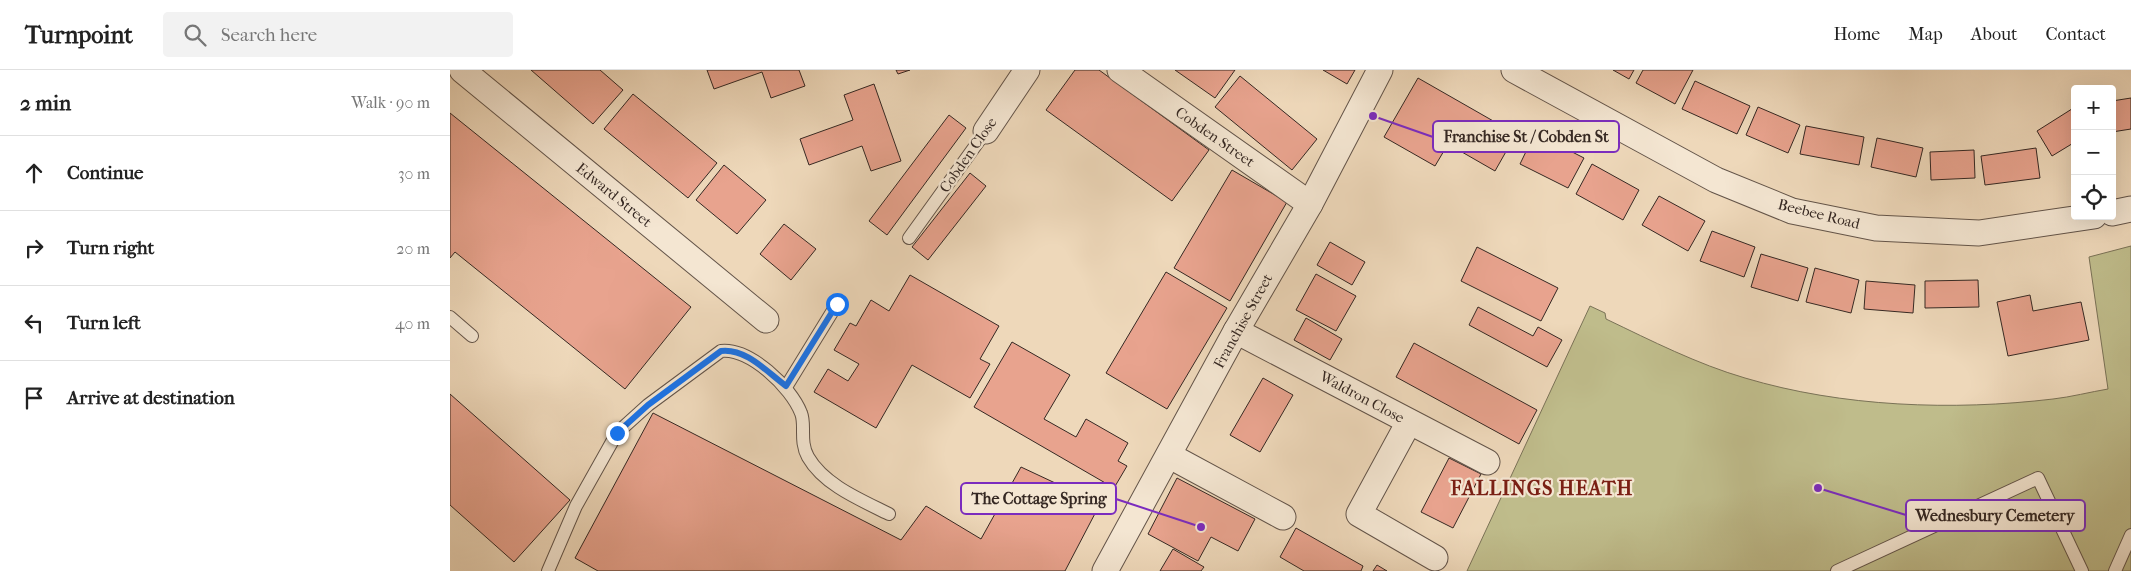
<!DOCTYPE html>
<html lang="en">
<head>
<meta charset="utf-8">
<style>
	body { margin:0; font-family:"IM FELL French Canon",serif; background:#f2f2f2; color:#222 }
	.controls { position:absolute; right:15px; top:15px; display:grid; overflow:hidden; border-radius:5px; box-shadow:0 5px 20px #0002 }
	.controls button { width:45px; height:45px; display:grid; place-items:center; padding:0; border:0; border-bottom:1px solid #e0e0e0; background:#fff; color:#222; font:25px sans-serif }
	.stop { position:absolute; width:15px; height:15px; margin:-11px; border:4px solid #1a73e8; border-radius:50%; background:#fff }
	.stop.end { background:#1a73e8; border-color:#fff; box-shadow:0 1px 5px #0008 }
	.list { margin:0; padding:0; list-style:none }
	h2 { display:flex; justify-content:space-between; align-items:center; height:65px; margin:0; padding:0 20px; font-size:21px }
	h2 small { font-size:16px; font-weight:400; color:#767676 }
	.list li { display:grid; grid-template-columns:32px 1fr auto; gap:15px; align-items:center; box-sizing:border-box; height:75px; padding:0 20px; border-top:1px solid #e0e0e0 }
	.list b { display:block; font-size:19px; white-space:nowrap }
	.list em { font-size:16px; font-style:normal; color:#767676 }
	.icon { flex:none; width:28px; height:28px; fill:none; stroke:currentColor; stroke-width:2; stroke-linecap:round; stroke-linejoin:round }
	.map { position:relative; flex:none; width:1681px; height:501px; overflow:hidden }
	header { display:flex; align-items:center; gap:30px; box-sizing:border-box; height:70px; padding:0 25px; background:#fff; border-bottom:1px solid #e0e0e0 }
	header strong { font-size:24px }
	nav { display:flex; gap:28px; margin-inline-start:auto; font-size:18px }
	.search { width:350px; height:45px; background:#f2f2f2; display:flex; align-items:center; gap:12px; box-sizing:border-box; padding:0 18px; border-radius:5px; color:#767676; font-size:19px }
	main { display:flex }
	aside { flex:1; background:#fff }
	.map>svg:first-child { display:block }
	.green { fill:#bfbc8b; stroke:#7a7257 }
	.building { fill:#e8a38e; stroke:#352823 }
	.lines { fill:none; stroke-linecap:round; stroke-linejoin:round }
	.service-casing { stroke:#635449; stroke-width:14 }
	.minor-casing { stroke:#635449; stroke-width:27 }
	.service { stroke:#f4e6d2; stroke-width:12 }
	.minor { stroke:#f4e6d2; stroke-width:25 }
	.route { stroke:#1a73e8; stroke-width:6 }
	.labels { text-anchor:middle; stroke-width:4.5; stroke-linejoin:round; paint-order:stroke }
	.street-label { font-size:15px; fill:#352823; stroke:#f4e6d2 }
	.district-label { font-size:20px; font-weight:bold; letter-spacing:1px; fill:#7a1f14; stroke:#f4e6d2 }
	.leader { fill:none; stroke:#7b2cbf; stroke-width:2 }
	.callout-dot { fill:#7b2cbf; stroke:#f4e6d2; stroke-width:2 }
	.callout { fill:#f4e6d2; stroke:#7b2cbf; stroke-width:2 }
	.callout-label { font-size:16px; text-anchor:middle; font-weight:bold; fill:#352823 }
</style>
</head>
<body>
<header>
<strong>Turnpoint</strong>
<div class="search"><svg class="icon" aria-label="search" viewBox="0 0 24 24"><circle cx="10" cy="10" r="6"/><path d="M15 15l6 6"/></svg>Search here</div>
<nav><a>Home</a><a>Map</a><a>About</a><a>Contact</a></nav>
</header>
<main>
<aside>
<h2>2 min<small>Walk · 90 m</small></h2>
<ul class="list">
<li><svg class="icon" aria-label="ahead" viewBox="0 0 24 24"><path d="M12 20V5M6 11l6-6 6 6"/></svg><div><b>Continue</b></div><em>30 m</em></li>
<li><svg class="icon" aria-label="right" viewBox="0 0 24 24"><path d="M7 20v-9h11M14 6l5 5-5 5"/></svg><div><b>Turn right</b></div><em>20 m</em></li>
<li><svg class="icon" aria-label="left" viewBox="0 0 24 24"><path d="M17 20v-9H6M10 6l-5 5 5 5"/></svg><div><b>Turn left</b></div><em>40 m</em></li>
<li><svg class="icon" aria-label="arrive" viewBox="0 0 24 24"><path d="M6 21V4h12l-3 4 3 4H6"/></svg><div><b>Arrive at destination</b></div></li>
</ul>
</aside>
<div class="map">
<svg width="1681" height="501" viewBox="0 0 1681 501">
	<rect width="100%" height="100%" fill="#eed8ba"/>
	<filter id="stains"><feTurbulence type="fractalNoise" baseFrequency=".004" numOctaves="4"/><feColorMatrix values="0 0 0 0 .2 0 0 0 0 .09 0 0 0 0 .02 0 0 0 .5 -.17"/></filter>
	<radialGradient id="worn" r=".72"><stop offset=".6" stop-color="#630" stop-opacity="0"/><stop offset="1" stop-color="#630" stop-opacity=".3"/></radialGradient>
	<path class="green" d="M1681,176v325h-664l123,-265 15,7 1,6c46,22 91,45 139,59 97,29 208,33 308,21 18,-2 37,-7 55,-10l-19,-132z"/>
	<g class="building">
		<polygon points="81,0 150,0 173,20 143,54"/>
		<polygon points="257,0 349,0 355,16 321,28 312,2 264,19"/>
		<polygon points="446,0 460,0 448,4"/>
		<polygon points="625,0 649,0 759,80 722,131 596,40"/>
		<polygon points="725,0 785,0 765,28"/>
		<polygon points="873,0 905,0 897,14"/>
		<polygon points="1163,0 1184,0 1179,9"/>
		<polygon points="1193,0 1243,0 1225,34 1186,13"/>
		<polygon points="790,6 867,69 842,100 765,37"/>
		<polygon points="968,8 1066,64 1045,101 998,74 985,96 934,67"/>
		<polygon points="1245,11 1300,36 1287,64 1232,39"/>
		<polygon points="424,14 451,91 421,101 412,76 359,95 350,69 403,50 394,25"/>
		<polygon points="183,24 267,93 238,128 154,59"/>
		<polygon points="1681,28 1681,59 1662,62 1662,31"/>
		<polygon points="1308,37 1350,55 1338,83 1296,65"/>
		<polygon points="1625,37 1625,72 1602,86 1587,61"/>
		<polygon points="0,43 241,237 175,319 5,182 0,188"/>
		<polygon points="499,45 516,58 437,165 419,151"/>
		<polygon points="1356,56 1414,67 1409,95 1350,84"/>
		<polygon points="1085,63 1134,88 1118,118 1070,94"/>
		<polygon points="1427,68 1473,78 1466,107 1421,97"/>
		<polygon points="1586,78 1590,108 1535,115 1531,86"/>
		<polygon points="1524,80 1525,108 1481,110 1480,82"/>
		<polygon points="1142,94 1189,120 1173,150 1126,124"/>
		<polygon points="274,95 316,130 287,164 246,130"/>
		<polygon points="782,100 837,132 780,231 724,198"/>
		<polygon points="520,103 536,116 478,190 462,177"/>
		<polygon points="1209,126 1255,151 1238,181 1192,155"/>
		<polygon points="334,154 366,179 341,210 310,184"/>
		<polygon points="1262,161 1305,177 1294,207 1250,191"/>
		<polygon points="880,172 915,192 902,215 867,195"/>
		<polygon points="1027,177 1108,218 1091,251 1011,211"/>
		<polygon points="1311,184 1358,198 1348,231 1301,217"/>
		<polygon points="1365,198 1409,210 1401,243 1356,232"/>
		<polygon points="716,202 777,238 717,339 656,303"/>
		<polygon points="866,204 906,226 886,261 846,240"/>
		<polygon points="460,205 549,256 530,289 540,294 520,328 462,295 426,358 364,322 378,299 398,311 409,294 384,280 400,253 406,256 421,230 439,241"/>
		<polygon points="1528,210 1529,237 1475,238 1475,211"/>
		<polygon points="1416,211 1465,215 1463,243 1414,239"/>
		<polygon points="1580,225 1583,241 1631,232 1639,270 1558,286 1547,232"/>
		<polygon points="1028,237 1083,266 1088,257 1112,270 1097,297 1019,255"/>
		<polygon points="856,248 892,269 880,290 844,270"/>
		<polygon points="562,272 620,305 594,349 626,367 636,349 678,373 668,391 677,396 664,418 524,337"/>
		<polygon points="964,273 1087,340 1069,374 946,307"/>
		<polygon points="813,308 843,325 810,382 780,365"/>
		<polygon points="0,324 120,430 64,492 0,435"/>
		<polygon points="203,343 451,470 476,436 531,469 571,397 650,434 615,501 148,501 125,488"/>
		<polygon points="999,388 1031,404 1003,458 971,442"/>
		<polygon points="727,408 805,449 788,481 761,467 748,491 698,464"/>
		<polygon points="846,458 913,496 911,501 854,501 830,487"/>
		<polygon points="723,479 754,497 751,501 710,501"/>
		<polygon points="927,495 937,501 923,501"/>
	</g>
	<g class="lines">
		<g class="service-casing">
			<g id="service">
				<polyline points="459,168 536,61"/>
				<polyline points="0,247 22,266"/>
				<polyline points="336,317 387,234"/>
				<path d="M98,501l28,-65 41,-73 31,-28 73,-54c29,-3 70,36 80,62 5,12 -2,28 7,44 16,28 53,43 81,57"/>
				<polyline points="1387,501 1588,408 1632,501"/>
				<polyline points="1665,501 1681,465"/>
			</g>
		</g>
		<g class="minor-casing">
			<g id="minor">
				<polyline points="12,0 316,250"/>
				<polyline points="670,0 860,134"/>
				<polyline points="1064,0 1266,110 1342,141 1426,158 1529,163 1644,146"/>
				<polyline points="536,61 577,0"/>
				<polyline points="1662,143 1681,139"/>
				<polyline points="786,261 1037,392"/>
				<polyline points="959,352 909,444 985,488"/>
				<polyline points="720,386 833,447"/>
				<polyline points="655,501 786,261 860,134 930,0"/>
			</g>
		</g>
		<use href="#service" class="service"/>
		<use href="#minor" class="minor"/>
	</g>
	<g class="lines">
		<path class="route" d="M167,363l31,-28 73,-54c25,-3 46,21 65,35l51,-82"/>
	</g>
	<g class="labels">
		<g class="street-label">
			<text transform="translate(765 67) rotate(35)" y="5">Cobden Street</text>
			<text transform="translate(518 85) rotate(-55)" y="5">Cobden Close</text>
			<text transform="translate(164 125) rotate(39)" y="5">Edward Street</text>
			<text transform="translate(1369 144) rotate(14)" y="5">Beebee Road</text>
			<text transform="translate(793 251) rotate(-61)" y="5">Franchise Street</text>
			<text transform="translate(912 327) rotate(28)" y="5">Waldron Close</text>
		</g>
		<g class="district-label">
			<text x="1092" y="425">FALLINGS HEATH</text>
		</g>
	</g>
	<path class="leader" d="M923 46L983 67M751 457L666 429M1368 418L1456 445"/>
	<g class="callout-dot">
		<circle cx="923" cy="46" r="5"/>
		<circle cx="751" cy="457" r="5"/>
		<circle cx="1368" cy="418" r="5"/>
	</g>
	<g class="callout">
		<rect x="983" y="51" width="186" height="31" rx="5"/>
		<rect x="511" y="413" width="155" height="31" rx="5"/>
		<rect x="1456" y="430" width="179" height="31" rx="5"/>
	</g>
	<g class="callout-label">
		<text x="1076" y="72">Franchise St / Cobden St</text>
		<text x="589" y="434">The Cottage Spring</text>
		<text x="1545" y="451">Wednesbury Cemetery</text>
	</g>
	<rect width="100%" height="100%" filter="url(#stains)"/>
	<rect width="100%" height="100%" fill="url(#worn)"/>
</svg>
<div class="controls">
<button>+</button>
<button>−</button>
<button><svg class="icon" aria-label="locate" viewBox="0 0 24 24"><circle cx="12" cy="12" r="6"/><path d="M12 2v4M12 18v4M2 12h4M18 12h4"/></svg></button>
</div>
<div class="stop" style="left:387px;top:234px"></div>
<div class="stop end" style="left:167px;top:363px"></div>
</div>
</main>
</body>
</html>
